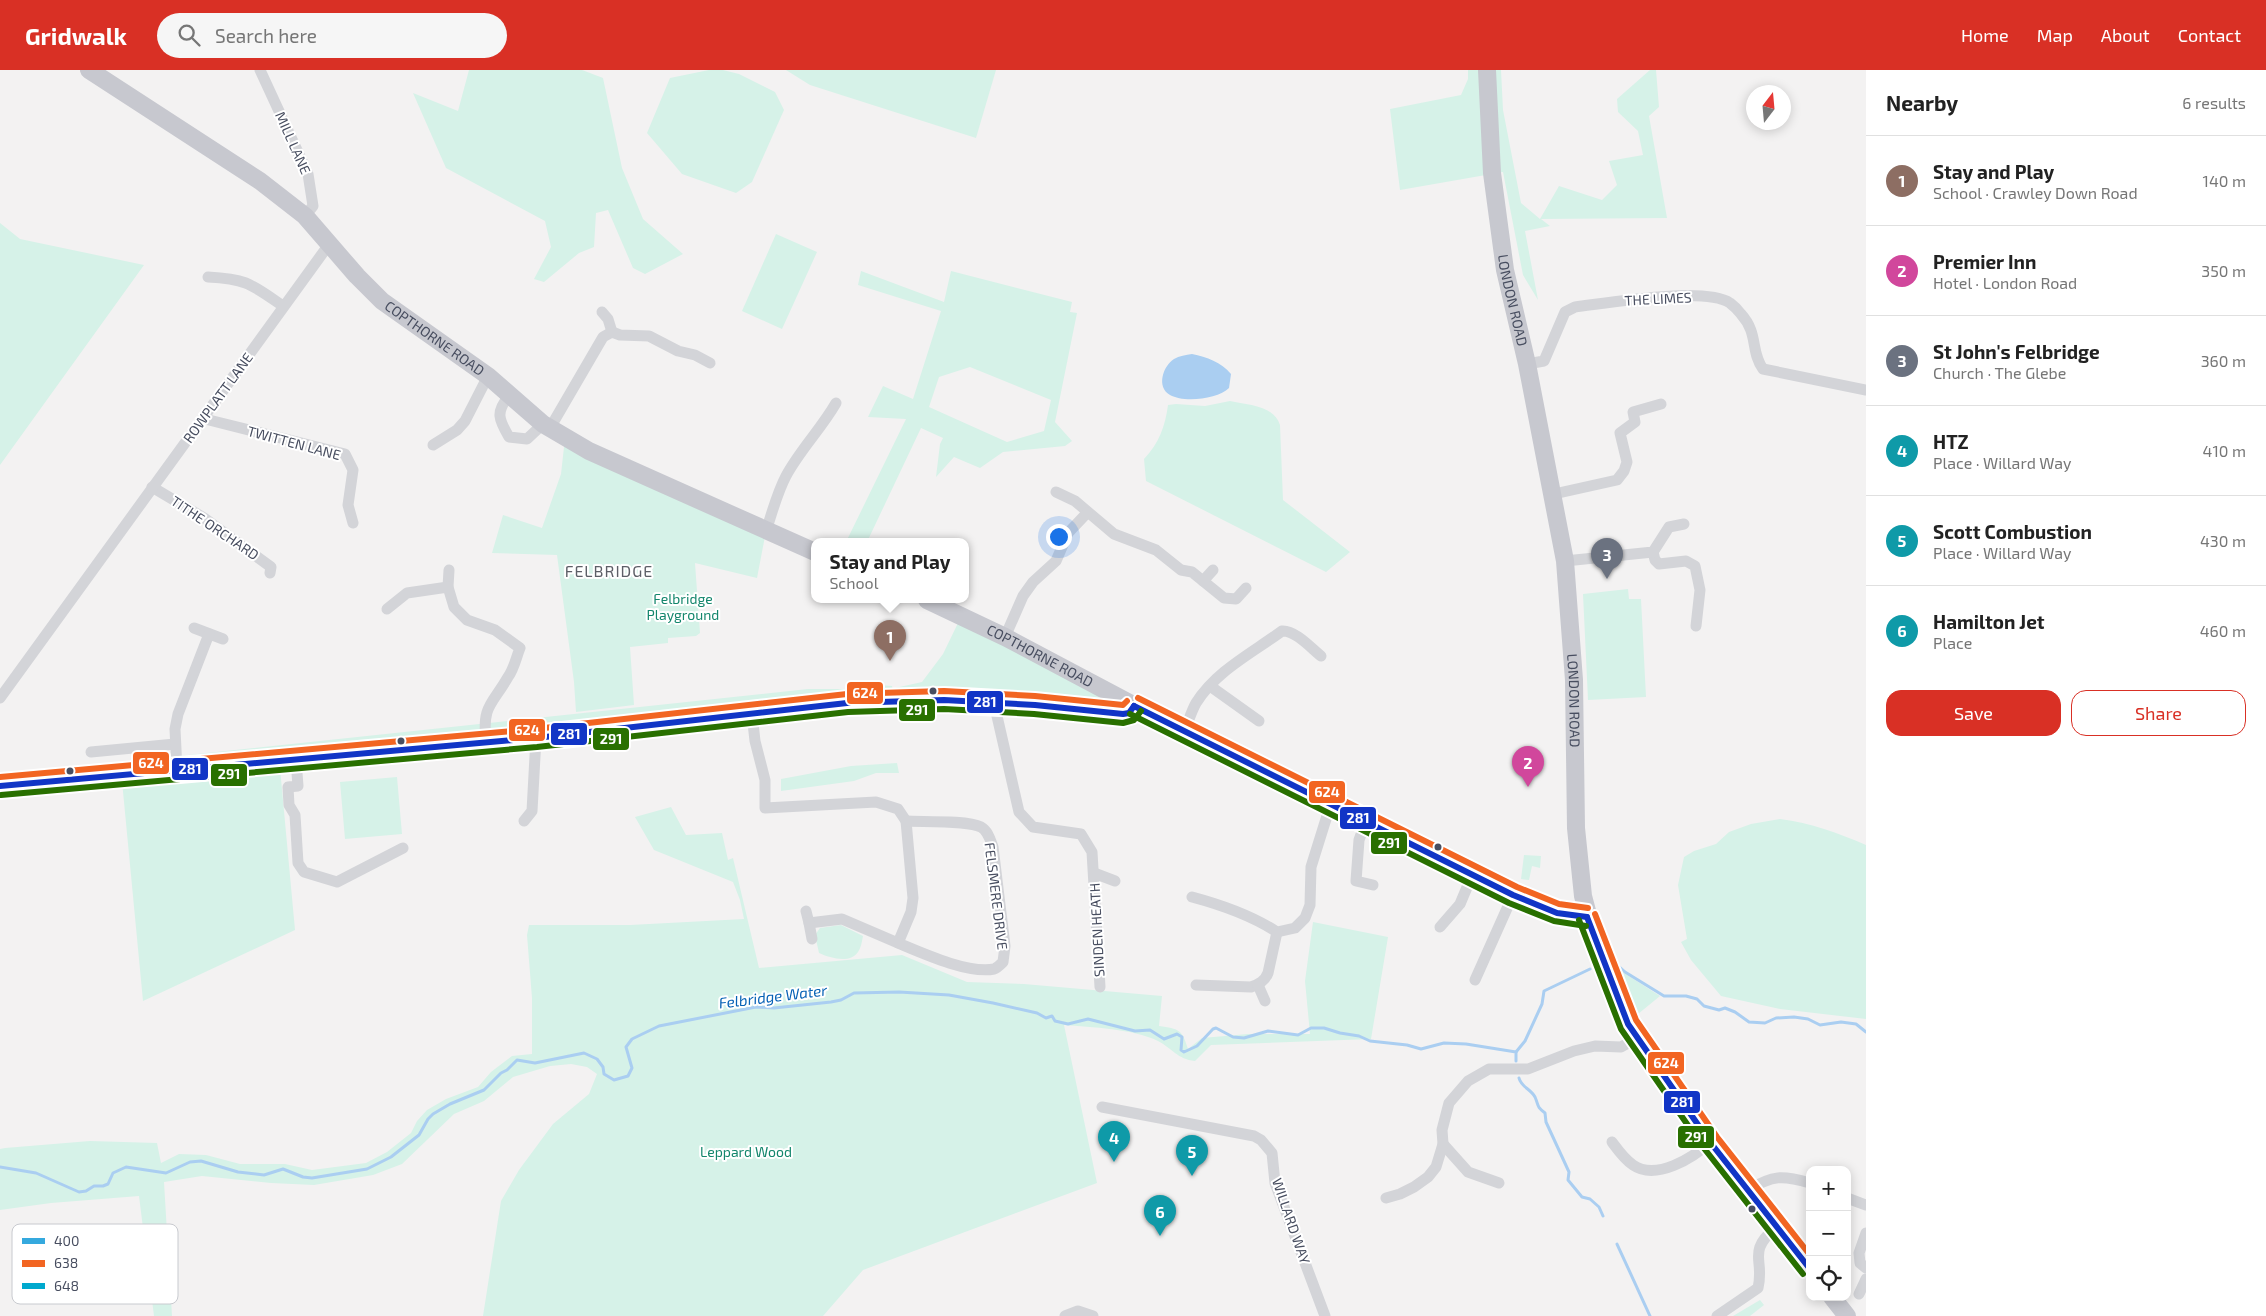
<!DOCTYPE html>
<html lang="en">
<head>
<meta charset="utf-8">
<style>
	body { margin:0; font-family:"Exo 2",sans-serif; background:#f6f6f6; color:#222 }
	.controls { position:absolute; right:15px; bottom:15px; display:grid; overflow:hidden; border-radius:10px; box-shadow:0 2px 12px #0003 }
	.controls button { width:45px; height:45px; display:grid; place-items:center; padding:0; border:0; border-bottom:1px solid #e0e0e0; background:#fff; color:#222; font:25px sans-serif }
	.compass { position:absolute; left:1746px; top:15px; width:45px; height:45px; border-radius:50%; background:#fff; box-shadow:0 2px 12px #0003; rotate:16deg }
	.you { position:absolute; left:1058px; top:466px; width:18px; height:18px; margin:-12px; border:4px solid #fff; border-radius:50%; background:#1a73e8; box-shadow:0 0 0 8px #1a73e833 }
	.badge { display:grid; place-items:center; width:32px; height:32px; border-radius:50%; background:#d93025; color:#fff; font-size:16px; font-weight:700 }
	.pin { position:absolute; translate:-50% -41px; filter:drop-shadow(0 1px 2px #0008) }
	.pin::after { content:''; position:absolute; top:26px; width:18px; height:15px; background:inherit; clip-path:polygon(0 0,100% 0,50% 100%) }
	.popup { position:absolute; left:811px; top:468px; width:158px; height:65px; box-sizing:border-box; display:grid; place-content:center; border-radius:10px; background:#fff; filter:drop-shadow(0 1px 4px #0005); font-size:16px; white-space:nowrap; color:#767676 }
	.popup b { font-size:19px; color:#222 }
	.popup::after { content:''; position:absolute; left:50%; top:100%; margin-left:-10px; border:10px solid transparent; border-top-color:#fff }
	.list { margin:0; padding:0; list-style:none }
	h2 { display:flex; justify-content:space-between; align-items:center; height:65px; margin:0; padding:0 20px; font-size:21px }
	h2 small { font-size:16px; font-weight:400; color:#767676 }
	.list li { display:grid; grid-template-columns:32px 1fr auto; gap:15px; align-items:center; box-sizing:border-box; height:90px; padding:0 20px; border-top:1px solid #e0e0e0 }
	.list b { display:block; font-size:19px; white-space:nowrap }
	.list p { margin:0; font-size:16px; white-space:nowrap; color:#767676 }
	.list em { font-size:16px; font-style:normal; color:#767676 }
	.actions { display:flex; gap:10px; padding:15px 20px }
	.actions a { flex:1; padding:11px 0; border:1px solid #d93025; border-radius:15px; text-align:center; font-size:18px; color:#d93025 }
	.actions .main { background:#d93025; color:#fff }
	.icon { flex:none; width:28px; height:28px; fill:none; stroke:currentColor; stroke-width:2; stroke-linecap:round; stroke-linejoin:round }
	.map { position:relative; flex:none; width:1866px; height:1246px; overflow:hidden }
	header { display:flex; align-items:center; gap:30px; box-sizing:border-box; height:70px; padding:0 25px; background:#d93025; color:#fff }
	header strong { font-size:24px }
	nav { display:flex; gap:28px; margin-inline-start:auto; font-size:18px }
	.search { width:350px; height:45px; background:#f6f6f6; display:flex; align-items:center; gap:12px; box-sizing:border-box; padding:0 18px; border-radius:28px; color:#767676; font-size:19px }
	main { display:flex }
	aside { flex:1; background:#fff }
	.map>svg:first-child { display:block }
	.green { fill:#d6f2e8; fill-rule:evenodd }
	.water { fill:#aacef1 }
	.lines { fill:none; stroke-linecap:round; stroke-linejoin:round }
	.stream { stroke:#aacef1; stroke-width:3 }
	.minor { stroke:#d3d4d8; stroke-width:11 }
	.tertiary { stroke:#d3d4d8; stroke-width:14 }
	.trunk { stroke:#c7c8cf; stroke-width:18 }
	.bus-1-casing { stroke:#fff; stroke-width:10 }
	.bus-2-casing { stroke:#fff; stroke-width:10 }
	.bus-3-casing { stroke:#fff; stroke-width:10 }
	.bus-1 { stroke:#1135c6; stroke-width:6 }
	.bus-2 { stroke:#297000; stroke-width:6 }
	.bus-3 { stroke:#f26522; stroke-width:6 }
	.bus-dot { fill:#484e60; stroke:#fff; stroke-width:2 }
	.labels { text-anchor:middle; stroke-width:4; stroke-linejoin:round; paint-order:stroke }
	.street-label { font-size:14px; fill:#484e60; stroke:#fff }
	.park-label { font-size:14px; fill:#13866c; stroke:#fff }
	.water-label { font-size:15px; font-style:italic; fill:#0661b5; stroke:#fff }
	.quarter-label { font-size:16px; letter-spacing:1px; fill:#5d5f67; stroke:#fff }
	.key { fill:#fff; stroke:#c8cacf; stroke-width:1 }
	.key-label { font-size:14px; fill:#484e60 }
	.line-badge { stroke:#fff; stroke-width:2 }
	.badge-label { font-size:14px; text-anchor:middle; font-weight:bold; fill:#fff }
</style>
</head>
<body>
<header>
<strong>Gridwalk</strong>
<div class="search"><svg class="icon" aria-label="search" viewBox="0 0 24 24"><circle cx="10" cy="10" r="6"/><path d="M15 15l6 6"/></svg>Search here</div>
<nav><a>Home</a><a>Map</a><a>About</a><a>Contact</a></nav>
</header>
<main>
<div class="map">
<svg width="1866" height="1246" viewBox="0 0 1866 1246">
	<rect width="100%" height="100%" fill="#f3f2f2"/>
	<g class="green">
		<polygon points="469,0 582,0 603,8 622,98 643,149 683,184 645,204 633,198 608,140 596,143 594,177 579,183 544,212 534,209 551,177 545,151 446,98 413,23 458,41"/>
		<polygon points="709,0 723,0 739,4 775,22 784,40 752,112 736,123 682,104 647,63 670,8"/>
		<polygon points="786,0 996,0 976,68 810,15"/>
		<polygon points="1468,0 1501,0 1503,40 1521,133 1540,149 1559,116 1602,130 1617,115 1609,91 1643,85 1638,61 1618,42 1617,29 1650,0 1656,0 1659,37 1649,46 1667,148 1541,149 1550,156 1525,161 1538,230 1523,205 1503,102 1400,120 1390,39 1461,25 1468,9"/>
		<polygon points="0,153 20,169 144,195 0,395"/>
		<polygon points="776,164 817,182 782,259 742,241"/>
		<path d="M861,201l83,31 7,-31 121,31 -2,10 7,1 -22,109 17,19 -7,5 -62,6 -23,16 -26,-11 -18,20 4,-33 3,-6 -22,-10 -54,114h-21l60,-123 -38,-2 15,-31 30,13 28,-88 -83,-26zM970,297l81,33 -7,31 -37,11 -78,-35 10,-30z"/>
		<path d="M1230,331c17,4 44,4 50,24l3,75 67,52 -24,20 -180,-91 -2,-22c15,-16 21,-32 24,-54l8,-1 29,2z"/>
		<polygon points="565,368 766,461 757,508 695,493 700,563 696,566 668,568 668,573 630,577 634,635 576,642 574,612 557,485 492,483 503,445 542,458 561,404"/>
		<polygon points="1628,519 1629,529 1641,529 1646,627 1588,630 1583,524"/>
		<polygon points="958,553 968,555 1115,635 1114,638 1033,630 895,623 895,618 922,612 943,584"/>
		<polygon points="878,615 892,616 893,623 841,625 785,632 782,636 0,711 0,702 1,705 808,619 847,619"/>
		<polygon points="897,693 899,703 876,703 854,711 781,721 781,709 851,696"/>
		<polygon points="280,698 295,860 143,931 122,711"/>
		<polygon points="397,707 402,764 345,769 340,712"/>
		<path d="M671,737l15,28 36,-2 6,27 5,-2 26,110 143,-13 65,27 57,2 138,12 -3,30c20,3 23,3 29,23l14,-11 46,-4h62l-5,-53 8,-59 75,15 -17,102 -160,6 -16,16c-18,-2 -22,-12 -37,-20 -24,-12 -67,-14 -94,-16l33,158 -234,87 -40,46h-340l18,-115 18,-31 34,-46 36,-30 8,-20 -10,-7 -16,-3 -21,2 -37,11 -29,24 -30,13 -52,50 -29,11 -59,10 -43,-2 -69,-7 -38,6 8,134h-18l-15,-120 -88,7 -51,7v-61l5,-1 85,-7 67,2 4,20 18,-9 27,1 34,9h45l27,6 54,-7 21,-11 24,-19 6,-12 10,-11 19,-11 32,-12 13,-15 21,-16 20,-2v-56l-5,-63 2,-10h101l114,-6 -4,-19 -7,-18 -79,-32 -19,-33z"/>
		<path d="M1780,749c31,4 58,14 86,26v174l-86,-10 -59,-13 -30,-36 -10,-18 6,-3 -9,-54 6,-28 10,-6 22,-7 13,-12 22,-8z"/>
		<polygon points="1524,785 1541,786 1540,798 1532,796 1529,810 1521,809"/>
		<path d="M841,855l22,11c-1,5 -2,12 -5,16 -8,12 -28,6 -39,1l-4,-18 5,-7z"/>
		<polygon points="1615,895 1624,903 1660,926 1638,944"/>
		<polygon points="1760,1230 1764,1235 1750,1246 1733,1246"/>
	</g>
	<path class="water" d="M1192,284c15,3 29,8 39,20l-2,14c-11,11 -45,15 -59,7 -14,-8 -7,-29 4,-36 5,-3 12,-4 18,-5z"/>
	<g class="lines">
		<g class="stream">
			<polyline points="1613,891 1625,902 1664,926 1686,926 1697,929 1704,936 1719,940 1725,938 1735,942 1749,952 1765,953 1776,948 1794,947 1808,949 1820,955 1841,952 1856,954 1866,962"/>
			<polyline points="1516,982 1525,971 1542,934 1544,921 1590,899"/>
			<path d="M1519,1008c2,9 12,11 16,19 4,9 1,9 10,16l1,9 23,50 -1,8 14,17 8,2 9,8 4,9"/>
			<polyline points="0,1097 36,1103 79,1122 86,1121 94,1116 103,1116 108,1114 113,1103 126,1097 166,1103 190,1092 201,1091 238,1102 264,1105 283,1099 303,1107 312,1108 367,1099 391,1087 419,1065 428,1049 433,1044 450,1034 484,1020 501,1003 507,1000 517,990 535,993 584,983 597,989 603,997 604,1004 614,1010 628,1006 632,998 626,977 632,969 659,956 756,937 774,938 831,932 841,930 854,923 899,922 949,925 993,933 1037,943 1046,948 1052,946 1055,951 1068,954 1088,949 1135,961 1150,960 1164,969 1177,964 1182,967 1181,980 1184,982 1197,976 1213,959 1216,958 1233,967 1244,968 1268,961 1298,965 1311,958 1324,958 1340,963 1359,966 1370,971 1407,975 1421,979 1444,973 1466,974 1516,982 1516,991"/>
			<polyline points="1617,1174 1650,1246"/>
		</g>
		<g class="minor">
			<polyline points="260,0 308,104 313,136 305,146"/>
			<path d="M208,207c39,2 43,7 75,29"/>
			<polyline points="602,242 608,249 612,262"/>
			<path d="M1527,294l17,-3 21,-49 10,-5c33,-4 129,-21 155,-4 4,3 8,7 11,11 18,20 9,37 22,55l103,21"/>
			<path d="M509,326c-14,16 -10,24 0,41l18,2 16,-15"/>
			<polyline points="205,347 209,350 345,384 353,400 348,435 353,453"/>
			<polyline points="550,358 603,267 612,262 620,265 649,266 678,281 695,285 710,293"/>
			<polyline points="433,375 457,360 465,351 488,306"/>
			<polyline points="152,417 204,448 271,497 270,503"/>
			<polyline points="1056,422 1075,431 1114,464 1156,480 1181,500 1192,502 1224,528 1236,529 1246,518"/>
			<polyline points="1554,424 1617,410 1624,401 1627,392 1620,363 1635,352 1633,342 1661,334"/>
			<path d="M766,461c6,-18 11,-38 20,-55 14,-26 35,-47 50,-73"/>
			<polyline points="1653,482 1655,490 1659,494 1686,491 1695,496 1700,520 1696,556"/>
			<polyline points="1565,491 1653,482 1669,457 1684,454"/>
			<path d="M449,500l-1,17 6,20 13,13 28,10 25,18c-4,10 -6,21 -12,29 -16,28 -26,28 -22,64"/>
			<polyline points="1203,511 1213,500"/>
			<polyline points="387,539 407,523 448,517"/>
			<polyline points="194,558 223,569"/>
			<polyline points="1005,567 1023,526 1033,512 1056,491 1068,463 1087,443"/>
			<polyline points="1210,616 1259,651"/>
			<polyline points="0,628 330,173"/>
			<polyline points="994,633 1019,742 1033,757 1081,764 1092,782 1100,917"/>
			<polyline points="752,644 755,671 765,710 765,738 876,732 898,739 906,751 913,828 911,842 898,873 842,849 809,853 806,841"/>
			<path d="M1184,662c4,-9 7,-20 12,-29 20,-32 56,-50 86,-72 13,-1 29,17 39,25"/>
			<polyline points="91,682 175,674"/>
			<polyline points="296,690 298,716 288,717 289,735 295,745 298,793 304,802 337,812 403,778"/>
			<polyline points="177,700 175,659 178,644 209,564"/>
			<polyline points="524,751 532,741 536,668"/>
			<polyline points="1366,751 1359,770 1356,811 1373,815"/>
			<polyline points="1094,803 1115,811"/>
			<path d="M1192,827c30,8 59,18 85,35l18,-4 10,-10 5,-13 1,-38 20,-64"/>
			<polyline points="809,853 812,869"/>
			<polyline points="1440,857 1460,834 1473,803"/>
			<path d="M898,873c24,10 70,31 96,26 3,-1 7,-5 9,-7l2,-16 -12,-99c-3,-8 -5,-16 -12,-20 -14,-7 -58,-5 -75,-6"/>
			<polyline points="1475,910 1513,825"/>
			<path d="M1196,915l55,2c8,-3 14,-6 17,-14l9,-41"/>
			<polyline points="1258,915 1265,931"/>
			<polyline points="1102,1037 1254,1066 1261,1070 1272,1083 1275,1113 1325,1246"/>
			<path d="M1612,1072c6,8 12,17 21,23 23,16 60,-7 77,-23"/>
			<polyline points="1443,1074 1468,1102 1499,1113"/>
			<path d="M1748,1120c25,-15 34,-15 62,-7"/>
			<polyline points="1386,1128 1400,1124 1414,1117 1428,1107 1436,1097 1443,1074 1442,1060 1449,1033 1468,1011 1489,999 1528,999 1574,981 1595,976 1621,977 1637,968"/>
			<polyline points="1847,1128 1866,1135"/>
			<polyline points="1866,1163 1859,1183 1860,1193 1866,1198"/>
			<polyline points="1859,1224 1866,1209"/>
			<polyline points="1065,1246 1078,1241 1093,1246"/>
			<path d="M1717,1246l41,-28c7,-29 -12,-35 18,-61"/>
		</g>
		<polyline class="tertiary" points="0,716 486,671 536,668 847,633 894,631 944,630 1035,635 1123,644 1129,643 1134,636"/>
		<g class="trunk">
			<path id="s1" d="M89,0l171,111 45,35 52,60 25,25 106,75 55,48 46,27 226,101"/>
			<path id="s2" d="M1487,0l5,103 13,97 22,94 38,197 9,119 2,148 7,68 11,41 34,87 9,14 73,104 100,127"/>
			<path id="s3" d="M927,530l78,37 179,95 329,163 44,18 30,4"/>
			<polyline points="1832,1227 1847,1246"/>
		</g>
		<g class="bus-1-casing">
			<g id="bus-1">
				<polyline points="1134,636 1513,825 1557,843 1587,847"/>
				<polyline points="0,716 536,668 847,633 944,630 1035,635 1123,644 1129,643 1134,636"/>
				<polyline points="1587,847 1628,954 1710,1072 1810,1199"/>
			</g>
		</g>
		<g class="bus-2-casing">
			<g id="bus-2">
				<polyline points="1130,644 1509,833 1554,851 1586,856"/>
				<polyline points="1,725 537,677 848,642 944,639 1034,644 1123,653 1134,650 1141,641"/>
				<polyline points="1579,850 1621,959 1703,1077 1803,1204"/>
			</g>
		</g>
		<g class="bus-3-casing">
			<g id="bus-3">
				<polyline points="1138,628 1517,817 1559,834 1588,838"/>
				<polyline points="0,707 535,659 847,624 944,621 1035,626 1123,635 1127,631"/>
				<polyline points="1595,844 1636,950 1717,1067 1810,1185"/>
			</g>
		</g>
		<use href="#bus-1" class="bus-1"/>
		<use href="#bus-2" class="bus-2"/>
		<use href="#bus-3" class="bus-3"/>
	</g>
	<g class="bus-dot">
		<circle cx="933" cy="621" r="4.5"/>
		<circle cx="401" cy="671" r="4.5"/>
		<circle cx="70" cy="701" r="4.5"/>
		<circle cx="1438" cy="777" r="4.5"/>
		<circle cx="1752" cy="1139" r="4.5"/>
	</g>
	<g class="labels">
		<g class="street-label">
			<text transform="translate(293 73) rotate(66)" y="5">MILL LANE</text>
			<text transform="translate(1658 229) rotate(-3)" y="5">THE LIMES</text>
			<text dy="5" stroke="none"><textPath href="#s2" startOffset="232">LONDON ROAD</textPath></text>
			<text dy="5" stroke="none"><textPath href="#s1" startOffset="440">COPTHORNE ROAD</textPath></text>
			<text transform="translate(218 328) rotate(-54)" y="5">ROWPLATT LANE</text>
			<text transform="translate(294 373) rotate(15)" y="5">TWITTEN LANE</text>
			<text transform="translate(215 458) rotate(34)" y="5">TITHE ORCHARD</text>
			<text dy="5" stroke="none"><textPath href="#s3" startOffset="126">COPTHORNE ROAD</textPath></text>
			<text dy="5" stroke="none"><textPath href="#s2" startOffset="638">LONDON ROAD</textPath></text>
			<text transform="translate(996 826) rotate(83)" y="5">FELSMERE DRIVE</text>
			<text transform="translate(1097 860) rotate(-93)" y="5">SINDEN HEATH</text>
			<text transform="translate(1291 1151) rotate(71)" y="5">WILLARD WAY</text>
		</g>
		<g class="park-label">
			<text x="683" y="534">Felbridge<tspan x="683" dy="16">Playground</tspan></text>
			<text x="746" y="1087">Leppard Wood</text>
		</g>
		<g class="water-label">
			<text transform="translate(773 927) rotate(-7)" y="5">Felbridge Water</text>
		</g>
		<g class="quarter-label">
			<text x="609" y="507">FELBRIDGE</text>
		</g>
	</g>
	<rect x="12" y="1154" width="166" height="80" rx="8" class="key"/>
	<rect x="22" y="1168" width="23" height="6" fill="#35a9de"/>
	<rect x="22" y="1190" width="23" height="7" fill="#f26522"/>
	<rect x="22" y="1213" width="23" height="6" fill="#00a9ce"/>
	<g class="key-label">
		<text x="54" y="1176">400</text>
		<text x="54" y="1198">638</text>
		<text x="54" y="1221">648</text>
	</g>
	<g class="line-badge">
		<rect x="846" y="611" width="38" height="24" rx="5" fill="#f26522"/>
		<rect x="966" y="620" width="38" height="24" rx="5" fill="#1135c6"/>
		<rect x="898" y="628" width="38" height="24" rx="5" fill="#297000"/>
		<rect x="508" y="648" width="38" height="24" rx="5" fill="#f26522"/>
		<rect x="550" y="652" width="38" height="24" rx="5" fill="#1135c6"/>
		<rect x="592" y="657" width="38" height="24" rx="5" fill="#297000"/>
		<rect x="132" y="681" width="38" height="24" rx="5" fill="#f26522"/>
		<rect x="171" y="687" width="38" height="24" rx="5" fill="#1135c6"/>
		<rect x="210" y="693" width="38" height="24" rx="5" fill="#297000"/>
		<rect x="1308" y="710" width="38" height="24" rx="5" fill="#f26522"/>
		<rect x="1339" y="736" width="38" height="24" rx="5" fill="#1135c6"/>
		<rect x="1370" y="761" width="38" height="24" rx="5" fill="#297000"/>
		<rect x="1647" y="981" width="38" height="24" rx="5" fill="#f26522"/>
		<rect x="1663" y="1020" width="38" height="24" rx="5" fill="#1135c6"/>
		<rect x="1677" y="1055" width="38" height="24" rx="5" fill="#297000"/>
	</g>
	<g class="badge-label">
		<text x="865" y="628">624</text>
		<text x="985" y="637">281</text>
		<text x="917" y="645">291</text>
		<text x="527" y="665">624</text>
		<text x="569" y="669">281</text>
		<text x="611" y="674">291</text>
		<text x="151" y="698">624</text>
		<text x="190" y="704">281</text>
		<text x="229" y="709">291</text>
		<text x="1327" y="727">624</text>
		<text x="1358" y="753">281</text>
		<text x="1389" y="778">291</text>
		<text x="1666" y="998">624</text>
		<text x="1682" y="1037">281</text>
		<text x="1696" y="1072">291</text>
	</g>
</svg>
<div class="controls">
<button>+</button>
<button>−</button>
<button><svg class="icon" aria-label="locate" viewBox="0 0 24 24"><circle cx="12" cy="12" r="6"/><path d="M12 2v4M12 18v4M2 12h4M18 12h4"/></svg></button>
</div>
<svg class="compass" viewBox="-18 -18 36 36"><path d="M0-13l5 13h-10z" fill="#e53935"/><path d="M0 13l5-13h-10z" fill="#767676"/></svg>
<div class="you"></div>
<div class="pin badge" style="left:890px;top:591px;background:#8d6e63">1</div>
<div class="popup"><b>Stay and Play</b>School</div>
<div class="pin badge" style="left:1528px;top:717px;background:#d1479c">2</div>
<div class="pin badge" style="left:1607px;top:509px;background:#6b7280">3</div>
<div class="pin badge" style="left:1114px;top:1092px;background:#0f9aa8">4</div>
<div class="pin badge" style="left:1192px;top:1106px;background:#0f9aa8">5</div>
<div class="pin badge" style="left:1160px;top:1166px;background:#0f9aa8">6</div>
</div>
<aside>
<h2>Nearby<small>6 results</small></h2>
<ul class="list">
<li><span class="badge" style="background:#8d6e63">1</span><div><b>Stay and Play</b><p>School · Crawley Down Road</p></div><em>140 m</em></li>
<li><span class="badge" style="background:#d1479c">2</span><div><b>Premier Inn</b><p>Hotel · London Road</p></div><em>350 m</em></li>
<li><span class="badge" style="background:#6b7280">3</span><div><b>St John's Felbridge</b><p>Church · The Glebe</p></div><em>360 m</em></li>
<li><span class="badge" style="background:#0f9aa8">4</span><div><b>HTZ</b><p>Place · Willard Way</p></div><em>410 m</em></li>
<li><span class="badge" style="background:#0f9aa8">5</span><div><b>Scott Combustion</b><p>Place · Willard Way</p></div><em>430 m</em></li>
<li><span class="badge" style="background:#0f9aa8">6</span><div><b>Hamilton Jet</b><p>Place</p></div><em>460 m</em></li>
</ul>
<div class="actions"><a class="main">Save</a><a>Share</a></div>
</aside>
</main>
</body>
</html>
